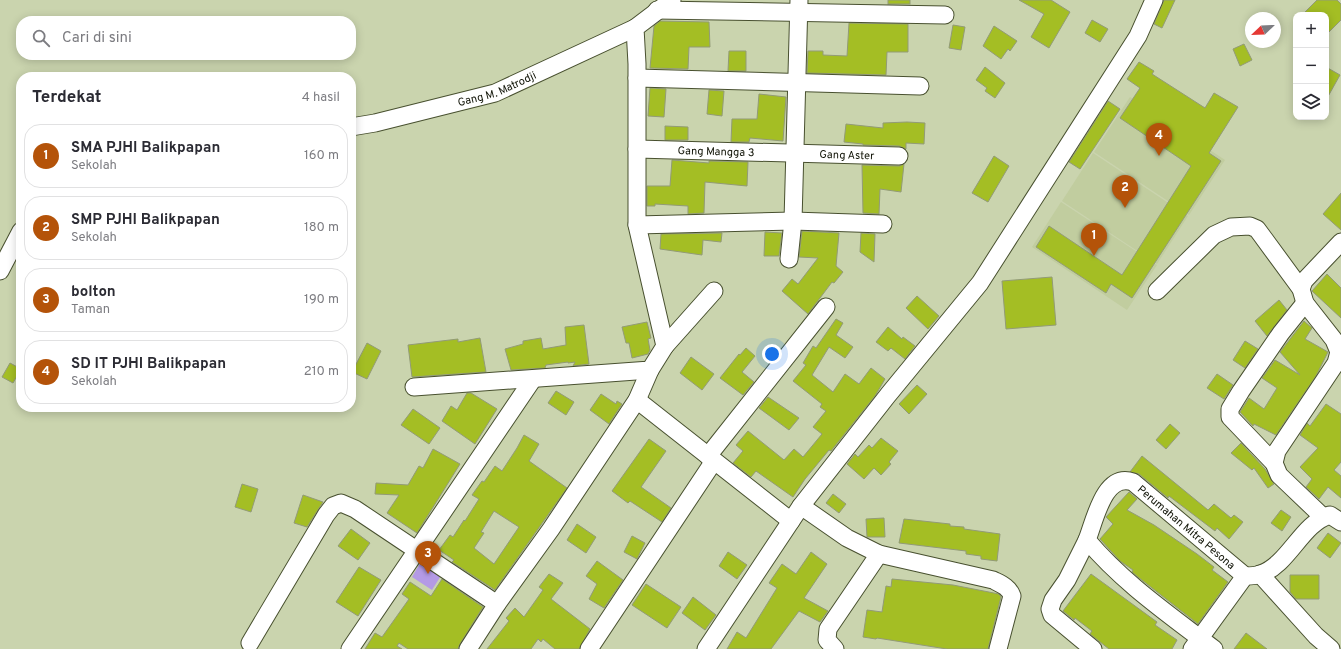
<!DOCTYPE html>
<html lang="id">
<head>
<meta charset="utf-8">
<style>
	body { margin:0; font-family:Overpass,sans-serif; background:#f2f2f3; color:#2b2b33 }
	.controls { position:absolute; right:12px; top:12px; display:grid; overflow:hidden; border-radius:8px; box-shadow:0 2px 10px #0003 }
	.controls button { width:36px; height:36px; display:grid; place-items:center; padding:0; border:0; border-bottom:1px solid #e1e1e2; background:#fff; color:#2b2b33; font:20px sans-serif }
	.compass { position:absolute; left:1245px; top:12px; width:36px; height:36px; border-radius:50%; background:#fff; box-shadow:0 2px 10px #0003; rotate:247deg }
	.you { position:absolute; left:772px; top:354px; width:14px; height:14px; margin:-10px; border:3px solid #fff; border-radius:50%; background:#1a73e8; box-shadow:0 0 0 6px #1a73e833 }
	.badge { display:grid; place-items:center; width:26px; height:26px; border-radius:50%; background:#b45309; color:#fff; font-size:13px; font-weight:700 }
	.pin { position:absolute; translate:-50% -33px; filter:drop-shadow(0 1px 2px #0008) }
	.pin::after { content:''; position:absolute; top:21px; width:14px; height:12px; background:inherit; clip-path:polygon(0 0,100% 0,50% 100%) }
	.list { margin:0; padding:0; list-style:none }
	h2 { display:flex; justify-content:space-between; align-items:center; height:52px; margin:0; padding:0 16px; font-size:17px }
	h2 small { font-size:13px; font-weight:400; color:#7c7c81 }
	.list li { display:grid; grid-template-columns:26px 1fr auto; gap:12px; align-items:center; box-sizing:border-box; height:64px; margin:0 8px 8px; padding:0 8px; border:1px solid #e1e1e2; border-radius:16px }
	.list b { display:block; font-size:15px; white-space:nowrap }
	.list p { margin:0; font-size:13px; white-space:nowrap; color:#7c7c81 }
	.list em { font-size:13px; font-style:normal; color:#7c7c81 }
	.icon { flex:none; width:22px; height:22px; fill:none; stroke:currentColor; stroke-width:2; stroke-linecap:round; stroke-linejoin:round }
	.map { position:relative; flex:none; width:1341px; height:649px; overflow:hidden }
	.search { position:absolute; background:#fff; box-shadow:0 2px 10px #0003; left:16px; top:16px; width:340px; height:44px; display:flex; align-items:center; gap:10px; box-sizing:border-box; padding:0 14px; border-radius:16px; color:#7c7c81; font-size:15px }
	.panel { position:absolute; background:#fff; box-shadow:0 2px 10px #0003; left:16px; top:72px; width:340px; height:340px; border-radius:16px }
	.map>svg:first-child { display:block }
	.built { fill:#c1cd9f }
	.green { fill:#b49ae5 }
	.building { fill:#a4be24; stroke:#929b77; fill-rule:evenodd }
	.lines { fill:none; stroke-linecap:round; stroke-linejoin:round }
	.street-casing { stroke:#48502f; stroke-width:19 }
	.street { stroke:#fff; stroke-width:17 }
	.labels { text-anchor:middle; stroke-width:4; stroke-linejoin:round; paint-order:stroke }
	.street-label { font-size:11px; fill:#0f1205; stroke:#edf2df }
</style>
</head>
<body>
<div class="map">
<svg width="1341" height="649" viewBox="0 0 1341 649">
	<rect width="100%" height="100%" fill="#cad4ae"/>
	<g class="built">
		<polygon points="1130,97 1225,160 1189,215 1094,152"/>
		<polygon points="1093,153 1188,216 1157,264 1062,201"/>
		<polygon points="1061,202 1157,265 1127,310 1032,247"/>
	</g>
	<polygon class="green" points="423,558 444,571 432,590 412,577"/>
	<g class="building">
		<rect x="888" y="0" width="22" height="4"/>
		<polygon points="1019,0 1051,0 1070,12 1049,48 1031,37 1044,14"/>
		<polygon points="1164,0 1175,0 1162,28 1154,24"/>
		<polygon points="1317,0 1337,0 1341,4 1341,20 1326,35 1326,15 1302,15"/>
		<polygon points="1092,20 1108,29 1100,42 1085,33"/>
		<polygon points="660,21 709,22 710,47 689,47 688,69 650,68 654,26"/>
		<polygon points="849,23 908,24 908,52 887,52 886,75 807,73 808,51 823,51 823,55 847,56"/>
		<polygon points="953,25 965,27 961,50 949,48"/>
		<polygon points="994,26 1017,41 1010,51 1008,49 1001,59 983,46"/>
		<polygon points="1244,44 1252,60 1240,66 1233,49"/>
		<polygon points="729,51 746,51 746,71 728,71"/>
		<polygon points="1139,62 1154,71 1152,74 1205,108 1214,93 1238,107 1209,153 1221,161 1132,298 1111,284 1106,293 1036,247 1049,226 1122,275 1191,166 1120,118 1140,88 1127,79"/>
		<polygon points="985,67 1005,83 995,98 985,91 987,88 976,80"/>
		<polygon points="1326,67 1340,75 1326,100"/>
		<polygon points="650,88 666,89 664,117 648,116"/>
		<polygon points="709,90 724,91 722,116 707,114"/>
		<polygon points="759,94 786,97 783,141 750,138 749,142 731,142 732,119 757,119"/>
		<polygon points="1108,101 1120,109 1080,169 1069,162"/>
		<polygon points="907,122 925,123 924,144 906,143 906,149 899,146 863,145 863,144 844,142 846,124 883,128 883,123"/>
		<polygon points="665,126 688,127 688,140 665,140"/>
		<polygon points="994,156 1009,166 988,202 972,193"/>
		<polygon points="672,160 709,163 709,161 748,162 747,186 705,182 704,213 688,214 688,206 655,204 655,206 647,206 647,186 670,186"/>
		<polygon points="904,164 901,192 880,189 879,214 863,213 862,165 899,166"/>
		<polygon points="1341,193 1341,230 1323,214"/>
		<polygon points="802,231 839,233 836,266 843,272 834,283 832,282 808,314 782,291 792,279 798,284 818,258 799,257"/>
		<polygon points="765,232 782,233 779,256 764,256"/>
		<polygon points="722,233 721,242 703,240 702,255 660,249 661,234"/>
		<polygon points="861,233 875,234 874,262 860,252"/>
		<polygon points="1327,274 1341,288 1341,318 1312,291"/>
		<polygon points="1052,277 1056,325 1006,329 1002,281"/>
		<polygon points="917,296 939,316 928,329 906,308"/>
		<polygon points="1279,300 1287,310 1267,336 1255,321"/>
		<polygon points="836,319 843,323 836,335 853,347 845,358 829,347 812,375 833,392 845,374 859,384 871,368 885,379 875,396 831,451 829,450 805,479 793,497 756,471 751,477 733,463 743,451 736,445 748,431 784,460 794,449 803,457 822,434 813,427 826,411 820,407 822,404 793,381 806,365 803,363 813,346 816,348"/>
		<polygon points="1304,321 1312,328 1305,339 1328,352 1316,376 1276,435 1254,424 1253,426 1240,412 1249,398 1264,409 1277,388 1262,378 1275,360 1300,375 1280,352"/>
		<polygon points="647,322 651,338 648,339 650,350 648,354 632,358 629,343 626,343 622,327"/>
		<polygon points="584,325 589,364 573,366 575,362 568,363 568,362 546,365 545,368 511,370 505,349 523,344 523,341 541,338 543,349 566,345 565,327"/>
		<polygon points="888,327 902,339 903,337 915,346 905,359 891,348 888,351 876,342"/>
		<polygon points="480,338 486,372 412,377 408,345 458,339 458,342"/>
		<polygon points="1245,341 1258,349 1245,368 1233,360"/>
		<polygon points="367,343 381,351 367,379 352,372"/>
		<polygon points="746,348 755,356 742,372 754,382 743,395 720,378 739,354 740,355"/>
		<polygon points="691,357 714,374 702,390 680,373"/>
		<polygon points="10,363 21,369 13,383 2,377"/>
		<polygon points="1217,374 1233,385 1224,399 1207,388"/>
		<polygon points="917,385 927,394 909,414 899,404"/>
		<polygon points="556,391 574,402 566,415 548,403"/>
		<polygon points="467,393 471,393 497,409 475,444 442,421 451,406 457,410"/>
		<polygon points="601,394 616,404 617,401 622,404 609,424 590,410"/>
		<polygon points="768,397 799,418 789,430 759,408"/>
		<polygon points="1326,404 1341,414 1341,462 1334,470 1341,476 1341,498 1328,487 1319,499 1306,487 1312,479 1300,467 1318,448 1300,435 1307,423 1310,426"/>
		<polygon points="413,409 440,428 429,444 401,425"/>
		<polygon points="1170,424 1180,433 1166,449 1156,440"/>
		<path d="M524,435l15,9 -10,17 38,27 -72,102 -43,-28 2,-2 -15,-10 11,-15 3,2 11,-17 1,1 14,-22 -7,-4 10,-14 2,1 11,-16 7,5 15,-23zM494,511l25,16 -25,37 -20,-16 10,-15 -3,-1z"/>
		<polygon points="881,438 898,451 889,462 891,464 881,475 874,468 864,479 847,464 855,454 858,457 869,445 872,448"/>
		<polygon points="649,439 666,451 641,487 671,508 662,522 630,501 628,503 612,491"/>
		<polygon points="1241,443 1265,469 1274,484 1268,488 1254,468 1252,470 1231,453"/>
		<polygon points="433,449 460,464 417,533 387,513 399,495 375,494 376,483 408,485 419,466 423,468"/>
		<polygon points="1142,456 1208,510 1214,504 1231,518 1234,515 1243,522 1229,539 1217,528 1215,531 1169,496 1168,498 1139,474 1130,472"/>
		<polygon points="242,484 258,489 251,512 235,507"/>
		<polygon points="1129,492 1137,499 1127,510 1154,525 1197,554 1214,567 1212,570 1228,582 1198,624 1138,577 1132,572 1133,570 1120,561 1100,539 1113,524 1106,517"/>
		<polygon points="833,494 846,504 839,513 826,503"/>
		<polygon points="303,495 323,502 307,527 294,523"/>
		<polygon points="1281,510 1291,517 1282,531 1271,523"/>
		<polygon points="884,518 885,537 867,537 866,519"/>
		<polygon points="904,519 950,524 950,526 964,527 964,529 1000,534 997,561 981,559 981,556 966,554 966,551 899,543"/>
		<polygon points="577,524 596,537 586,553 567,540"/>
		<polygon points="351,529 370,543 358,560 338,546"/>
		<polygon points="1328,533 1341,543 1330,558 1317,548"/>
		<polygon points="632,536 645,543 637,559 624,552"/>
		<polygon points="728,552 747,565 737,579 719,566"/>
		<polygon points="811,552 827,564 804,598 828,611 820,622 799,611 771,649 727,649 737,632 746,638 777,588 769,583 782,564 796,574"/>
		<polygon points="597,561 623,580 604,608 589,599 597,584 586,576"/>
		<polygon points="359,567 381,580 358,616 336,602"/>
		<polygon points="549,574 563,583 551,599 590,629 579,649 555,649 543,639 541,642 538,639 531,649 487,649 509,621 506,618 515,608 524,617 543,590 539,587"/>
		<polygon points="1091,574 1157,622 1155,625 1177,640 1172,649 1109,649 1090,634 1092,631 1075,618 1074,620 1063,611"/>
		<polygon points="1290,575 1319,575 1319,599 1296,599 1290,592"/>
		<polygon points="442,579 483,607 460,644 458,649 408,649 399,643 397,646 402,649 365,649 375,633 382,637 409,599 402,594 410,582 431,596"/>
		<polygon points="892,579 953,585 999,594 1001,597 988,649 947,649 877,638 876,639 863,637 867,610 882,612 886,586 891,587"/>
		<polygon points="646,584 681,607 667,628 632,605"/>
		<polygon points="693,597 716,615 705,630 682,613"/>
		<polygon points="1246,633 1267,649 1234,649"/>
	</g>
	<g class="lines">
		<g class="street-casing">
			<g id="street">
				<polyline points="657,10 945,15"/>
				<polyline points="637,78 920,86"/>
				<path id="s1" d="M351,127l24,-4 120,-30 140,-65"/>
				<path id="s2" d="M637,149l262,7"/>
				<polyline points="637,225 793,221 883,224"/>
				<polyline points="789,259 793,221 799,0"/>
				<polyline points="0,271 21,231"/>
				<polyline points="1301,289 1304,281 1341,242"/>
				<polyline points="1157,291 1214,235 1231,227 1250,226 1257,229 1301,289 1305,303 1334,340 1339,352 1336,363 1277,451 1274,463"/>
				<polyline points="1305,303 1281,333 1241,391 1230,409 1230,417 1274,463 1279,475 1323,517"/>
				<polyline points="665,346 714,291"/>
				<polyline points="414,387 650,370 665,346 637,225 637,64 635,28 672,0"/>
				<polyline points="637,400 791,521"/>
				<polyline points="708,456 826,307"/>
				<path d="M801,506l46,32 32,16 114,26c8,4 16,7 19,16l-14,53"/>
				<polyline points="1087,540 1067,580 1053,600 1050,609 1052,615 1093,649"/>
				<polyline points="1260,574 1316,636 1331,649"/>
				<path d="M1245,576c5,0 11,0 16,-2 28,-10 41,-51 69,-59l11,7"/>
				<polyline points="250,643 326,515 333,506 341,503 355,509 497,604"/>
				<polyline points="350,649 533,379"/>
				<polyline points="468,649 497,604 551,529 637,400 650,370"/>
				<polyline points="589,649 714,461"/>
				<polyline points="706,649 801,506 888,395 980,283 1138,36 1154,0"/>
				<polyline points="835,649 827,640 828,629 879,554"/>
				<polyline points="1192,649 1245,576"/>
				<path id="s3" d="M1214,649c-44,-34 -91,-66 -127,-109 8,-20 17,-68 46,-58l112,94"/>
			</g>
		</g>
		<use href="#street" class="street"/>
	</g>
	<g class="labels">
		<g class="street-label">
			<text dy="4" stroke="none"><textPath href="#s1" startOffset="151">Gang M. Matrodji</textPath></text>
			<text dy="4" stroke="none"><textPath href="#s2" startOffset="79">Gang Mangga 3</textPath></text>
			<text dy="4" stroke="none"><textPath href="#s2" startOffset="210">Gang Aster</textPath></text>
			<text dy="4" stroke="none"><textPath href="#s3" startOffset="320">Perumahan Mitra Pesona</textPath></text>
		</g>
	</g>
</svg>
<div class="controls">
<button>+</button>
<button>−</button>
<button><svg class="icon" aria-label="layers" viewBox="0 0 24 24"><path d="M12 4l9 5-9 5-9-5zM3 14l9 5 9-5"/></svg></button>
</div>
<svg class="compass" viewBox="-18 -18 36 36"><path d="M0-13l5 13h-10z" fill="#e53935"/><path d="M0 13l5-13h-10z" fill="#7c7c81"/></svg>
<div class="you"></div>
<div class="pin badge" style="left:1094px;top:256px">1</div>
<div class="pin badge" style="left:1125px;top:208px">2</div>
<div class="pin badge" style="left:428px;top:574px">3</div>
<div class="pin badge" style="left:1159px;top:156px">4</div>
<div class="search"><svg class="icon" aria-label="search" viewBox="0 0 24 24"><circle cx="10" cy="10" r="6"/><path d="M15 15l6 6"/></svg>Cari di sini</div>
<section class="panel">
<h2>Terdekat<small>4 hasil</small></h2>
<ul class="list">
<li><span class="badge">1</span><div><b>SMA PJHI Balikpapan</b><p>Sekolah</p></div><em>160 m</em></li>
<li><span class="badge">2</span><div><b>SMP PJHI Balikpapan</b><p>Sekolah</p></div><em>180 m</em></li>
<li><span class="badge">3</span><div><b>bolton</b><p>Taman</p></div><em>190 m</em></li>
<li><span class="badge">4</span><div><b>SD IT PJHI Balikpapan</b><p>Sekolah</p></div><em>210 m</em></li>
</ul>
</section>
</div>
</body>
</html>
